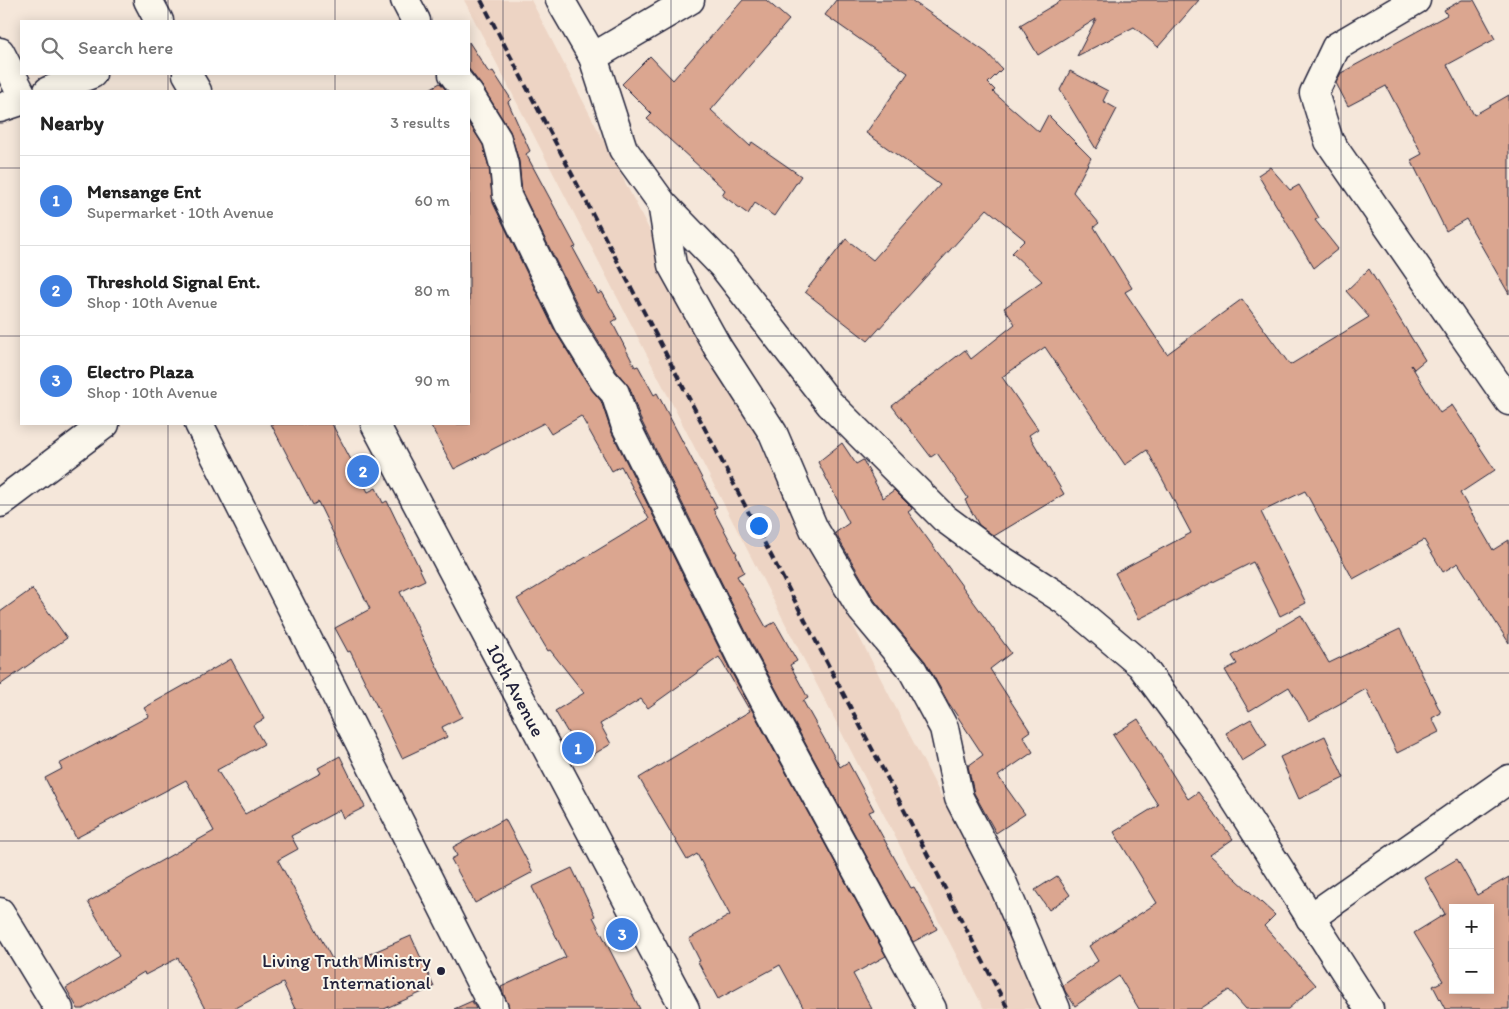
<!DOCTYPE html>
<html lang="en">
<head>
<meta charset="utf-8">
<style>
	body { margin:0; font-family:Itim,sans-serif; background:#f6f6f6; color:#222 }
	.controls { position:absolute; right:15px; bottom:15px; display:grid; overflow:hidden; border-radius:0px; box-shadow:0 2px 12px #0003 }
	.controls button { width:45px; height:45px; display:grid; place-items:center; padding:0; border:0; border-bottom:1px solid #e0e0e0; background:#fff; color:#222; font:25px sans-serif }
	.you { position:absolute; left:758px; top:525px; width:18px; height:18px; margin:-12px; border:4px solid #fff; border-radius:50%; background:#1a73e8; box-shadow:0 0 0 8px #1a73e833 }
	.badge { display:grid; place-items:center; width:32px; height:32px; border-radius:50%; background:#2563eb; color:#fff; font-size:16px; font-weight:700 }
	.pin { position:absolute; translate:-50% -50%; border:2px solid #fff; box-shadow:0 1px 5px #0006 }
	.list { margin:0; padding:0; list-style:none }
	h2 { display:flex; justify-content:space-between; align-items:center; height:65px; margin:0; padding:0 20px; font-size:21px }
	h2 small { font-size:16px; font-weight:400; color:#767676 }
	.list li { display:grid; grid-template-columns:32px 1fr auto; gap:15px; align-items:center; box-sizing:border-box; height:90px; padding:0 20px; border-top:1px solid #e0e0e0 }
	.list b { display:block; font-size:19px; white-space:nowrap }
	.list p { margin:0; font-size:16px; white-space:nowrap; color:#767676 }
	.list em { font-size:16px; font-style:normal; color:#767676 }
	.icon { flex:none; width:28px; height:28px; fill:none; stroke:currentColor; stroke-width:2; stroke-linecap:round; stroke-linejoin:round }
	.map { position:relative; flex:none; width:1509px; height:1009px; overflow:hidden }
	.search { position:absolute; background:#fff; box-shadow:0 2px 12px #0003; left:20px; top:20px; width:450px; height:55px; display:flex; align-items:center; gap:12px; box-sizing:border-box; padding:0 18px; border-radius:0px; color:#767676; font-size:19px }
	.panel { position:absolute; background:#fff; box-shadow:0 2px 12px #0003; left:20px; top:90px; width:450px; height:335px; border-radius:0px }
	.map>svg:first-child { display:block }
	.built { fill:#edd4c4 }
	.building { fill:#dba690; stroke:#22223b; fill-rule:evenodd }
	.lines { fill:none; stroke-linecap:round; stroke-linejoin:round }
	.minor-casing { stroke:#22223b; stroke-width:31 }
	.minor { stroke:#fbf7ec; stroke-width:28 }
	.rail { stroke:#22223b; stroke-width:4; stroke-dasharray:8 4; stroke-linecap:butt }
	.grid { fill:none; stroke:#22223b; stroke-width:1; stroke-opacity:0.55 }
	.poi-dot { fill:#22223b; stroke:#fbf7ec; stroke-width:2 }
	.labels { text-anchor:middle; stroke-width:4; stroke-linejoin:round; paint-order:stroke }
	.street-label { font-size:19px; fill:#22223b; stroke:#fbf7ec }
	.poi-label { font-size:19px; fill:#22223b; stroke:#fbf7ec; text-anchor:end }
</style>
</head>
<body>
<div class="map">
<svg width="1509" height="1009" viewBox="0 0 1509 1009">
	<rect width="100%" height="100%" fill="#f5e7da"/>
	<filter id="ink" filterUnits="userSpaceOnUse"><feTurbulence type="fractalNoise" baseFrequency=".02" numOctaves="2"/><feDisplacementMap in="SourceGraphic" scale="10" xChannelSelector="R" yChannelSelector="G"/><feConvolveMatrix kernelMatrix="1 2 1 2 8 2 1 2 1" color-interpolation-filters="sRGB"/></filter>
	<g filter="url(#ink)">
		<polygon class="built" points="464,0 531,0 1051,1009 984,1009"/>
		<g class="building">
			<polygon points="743,0 766,0 789,20 711,110 750,146 752,142 801,176 774,216 755,203 748,214 722,195 725,190 647,119 652,114 622,84 650,56 673,80"/>
			<polygon points="836,0 911,0 987,53 1002,69 988,83 995,90 993,92 1039,132 1048,115 1091,158 1073,192 1099,223 1094,227 1132,288 1125,292 1167,354 1242,299 1290,365 1369,317 1346,291 1369,269 1425,360 1414,369 1411,365 1440,413 1452,405 1495,470 1460,493 1493,550 1509,540 1509,643 1458,563 1443,572 1424,540 1353,579 1305,491 1261,512 1306,603 1280,616 1253,562 1139,619 1115,573 1191,533 1147,450 1125,465 1045,347 1002,377 1038,429 1029,435 1064,494 994,536 979,525 965,500 968,498 937,453 931,457 892,406 965,350 971,359 1015,324 1004,308 1042,281 1012,253 1025,240 987,209 868,341 805,292 846,239 873,260 940,185 866,133 908,73 825,15"/>
			<polygon points="1062,0 1199,0 1158,47 1134,27 1077,56 1096,19 1038,55 1020,25"/>
			<polygon points="1462,0 1474,0 1495,39 1447,65 1474,115 1509,95 1509,294 1466,219 1446,231 1411,160 1422,154 1386,86 1348,106 1336,83 1341,73 1447,15 1444,10"/>
			<polygon points="469,42 489,73 493,71 511,99 508,102 530,151 526,154 576,247 573,248 598,294 602,292 617,319 612,322 635,367 638,366 654,395 657,393 717,507 713,509 737,554 736,555 744,572 737,576 766,627 775,622 797,661 790,665 808,698 803,701 840,767 848,762 874,810 869,812 911,888 914,887 937,929 913,942 757,654 640,418 630,388 617,372 583,316 522,192 519,161 510,131 482,86 469,69"/>
			<polygon points="1070,71 1108,91 1103,101 1117,109 1096,149 1060,90"/>
			<polygon points="440,83 447,91 426,91"/>
			<polygon points="469,123 483,145 489,168 493,203 555,331 591,389 601,401 611,431 729,668 886,956 853,974 872,1009 804,1009 780,965 718,999 698,962 700,961 689,939 730,915 697,854 687,860 639,778 750,711 719,657 648,708 641,699 600,724 611,744 584,760 555,711 584,693 550,650 548,651 517,599 649,519 621,466 612,471 581,416 551,434 544,423 454,469 430,424 469,424"/>
			<polygon points="1270,167 1290,190 1299,185 1319,218 1315,220 1338,249 1314,268 1258,175"/>
			<polygon points="271,424 332,424 368,492 376,488 383,503 387,501 425,580 400,592 462,717 442,727 447,737 402,758 350,651 348,652 335,628 370,609 318,502 313,505"/>
			<polygon points="842,443 856,464 863,460 883,498 894,490 911,507 912,509 908,512 1011,653 990,669 1030,731 1023,736 1033,752 998,776 1025,814 996,833 974,793 968,766 983,755 948,702 925,661 875,601 835,533 849,523 818,462"/>
			<polygon points="32,589 67,638 0,685 0,612"/>
			<polygon points="1301,615 1329,663 1400,629 1441,713 1432,718 1439,732 1397,753 1366,689 1309,721 1289,687 1249,711 1225,670 1237,664 1232,656"/>
			<polygon points="231,659 264,719 253,725 264,744 217,770 245,814 321,773 318,768 340,756 365,807 343,818 340,810 291,836 298,849 278,860 337,968 411,936 434,987 384,1009 295,1009 283,983 234,1009 205,1009 178,958 145,975 144,972 83,1009 78,1009 66,988 119,956 88,902 214,831 186,780 76,838 45,778 62,769 59,764 149,716 144,708"/>
			<polygon points="1138,719 1188,799 1198,792 1233,839 1210,855 1275,915 1264,926 1316,985 1288,1009 1246,1009 1229,990 1200,1009 1139,1009 1119,976 1075,1006 1065,991 1063,985 1098,961 1089,946 1157,903 1114,832 1158,805 1113,735"/>
			<polygon points="1251,719 1267,746 1242,761 1226,733"/>
			<polygon points="1325,736 1344,778 1299,799 1280,757"/>
			<polygon points="505,819 533,872 475,903 451,859 457,856 453,847"/>
			<path d="M1457,859l20,36 32,-18v132h-64l-12,-23 10,-5 -29,-48 31,-19 -20,-36zM1453,908h37v82h-37z"/>
			<polygon points="572,868 595,916 593,917 640,1009 509,1009 501,987 566,957 532,887"/>
			<polygon points="1057,876 1070,895 1049,910 1035,890"/>
			<polygon points="472,1001 476,1009 454,1009"/>
		</g>
		<g class="lines">
			<g class="minor-casing">
				<g id="minor">
					<polyline points="148,0 159,21"/>
					<polyline points="405,0 416,21"/>
					<polyline points="560,0 593,57 623,149 662,203 722,265 830,404 944,518 994,555 1064,600 1141,665 1202,748 1369,1009"/>
					<polyline points="1416,0 1336,47 1314,93 1329,141 1509,401"/>
					<polyline points="0,52 21,93"/>
					<polyline points="593,57 690,0"/>
					<polyline points="187,74 197,91"/>
					<polyline points="453,74 466,91"/>
					<polyline points="48,91 92,74"/>
					<polyline points="469,94 497,139 504,165 507,196 569,324 604,381 615,393 625,424 743,661 932,1009"/>
					<polyline points="0,108 21,101"/>
					<polyline points="662,203 672,265 718,348 773,433 814,529 862,610 913,671 944,728 959,798 1001,879 1056,1009"/>
					<polyline points="199,424 494,1009"/>
					<polyline points="375,424 685,1009"/>
					<polyline points="0,503 105,424"/>
					<polyline points="0,912 59,1009"/>
					<polyline points="1310,918 1509,779"/>
				</g>
			</g>
			<use href="#minor" class="minor"/>
			<polyline class="rail" points="481,0 1008,1009"/>
		</g>
	</g>
	<path class="grid" d="M168,0v21M335,0v21M503,0v1009M671,0v1009M838,0v1009M1006,0v1009M1174,0v1009M1341,0v1009M168,74v17M335,74v17M0,168h21M469,168h1040M0,336h21M469,336h1040M168,424v585M335,424v585M0,505h1509M0,673h1509M0,841h1509"/>
	<circle class="poi-dot" cx="441" cy="971" r="5"/>
	<g class="labels">
		<g class="street-label">
			<text transform="translate(516 690) rotate(62)" y="7">10th Avenue</text>
		</g>
		<g class="poi-label">
			<text x="431" y="967">Living Truth Ministry<tspan x="431" dy="22">International</tspan></text>
		</g>
	</g>
</svg>
<div class="controls">
<button>+</button>
<button>−</button>
</div>
<div class="you"></div>
<div class="pin badge" style="left:578px;top:748px;background:#3f7fe0">1</div>
<div class="pin badge" style="left:363px;top:471px;background:#3f7fe0">2</div>
<div class="pin badge" style="left:622px;top:934px;background:#3f7fe0">3</div>
<div class="search"><svg class="icon" aria-label="search" viewBox="0 0 24 24"><circle cx="10" cy="10" r="6"/><path d="M15 15l6 6"/></svg>Search here</div>
<section class="panel">
<h2>Nearby<small>3 results</small></h2>
<ul class="list">
<li><span class="badge" style="background:#3f7fe0">1</span><div><b>Mensange Ent</b><p>Supermarket · 10th Avenue</p></div><em>60 m</em></li>
<li><span class="badge" style="background:#3f7fe0">2</span><div><b>Threshold Signal Ent.</b><p>Shop · 10th Avenue</p></div><em>80 m</em></li>
<li><span class="badge" style="background:#3f7fe0">3</span><div><b>Electro Plaza</b><p>Shop · 10th Avenue</p></div><em>90 m</em></li>
</ul>
</section>
</div>
</body>
</html>
